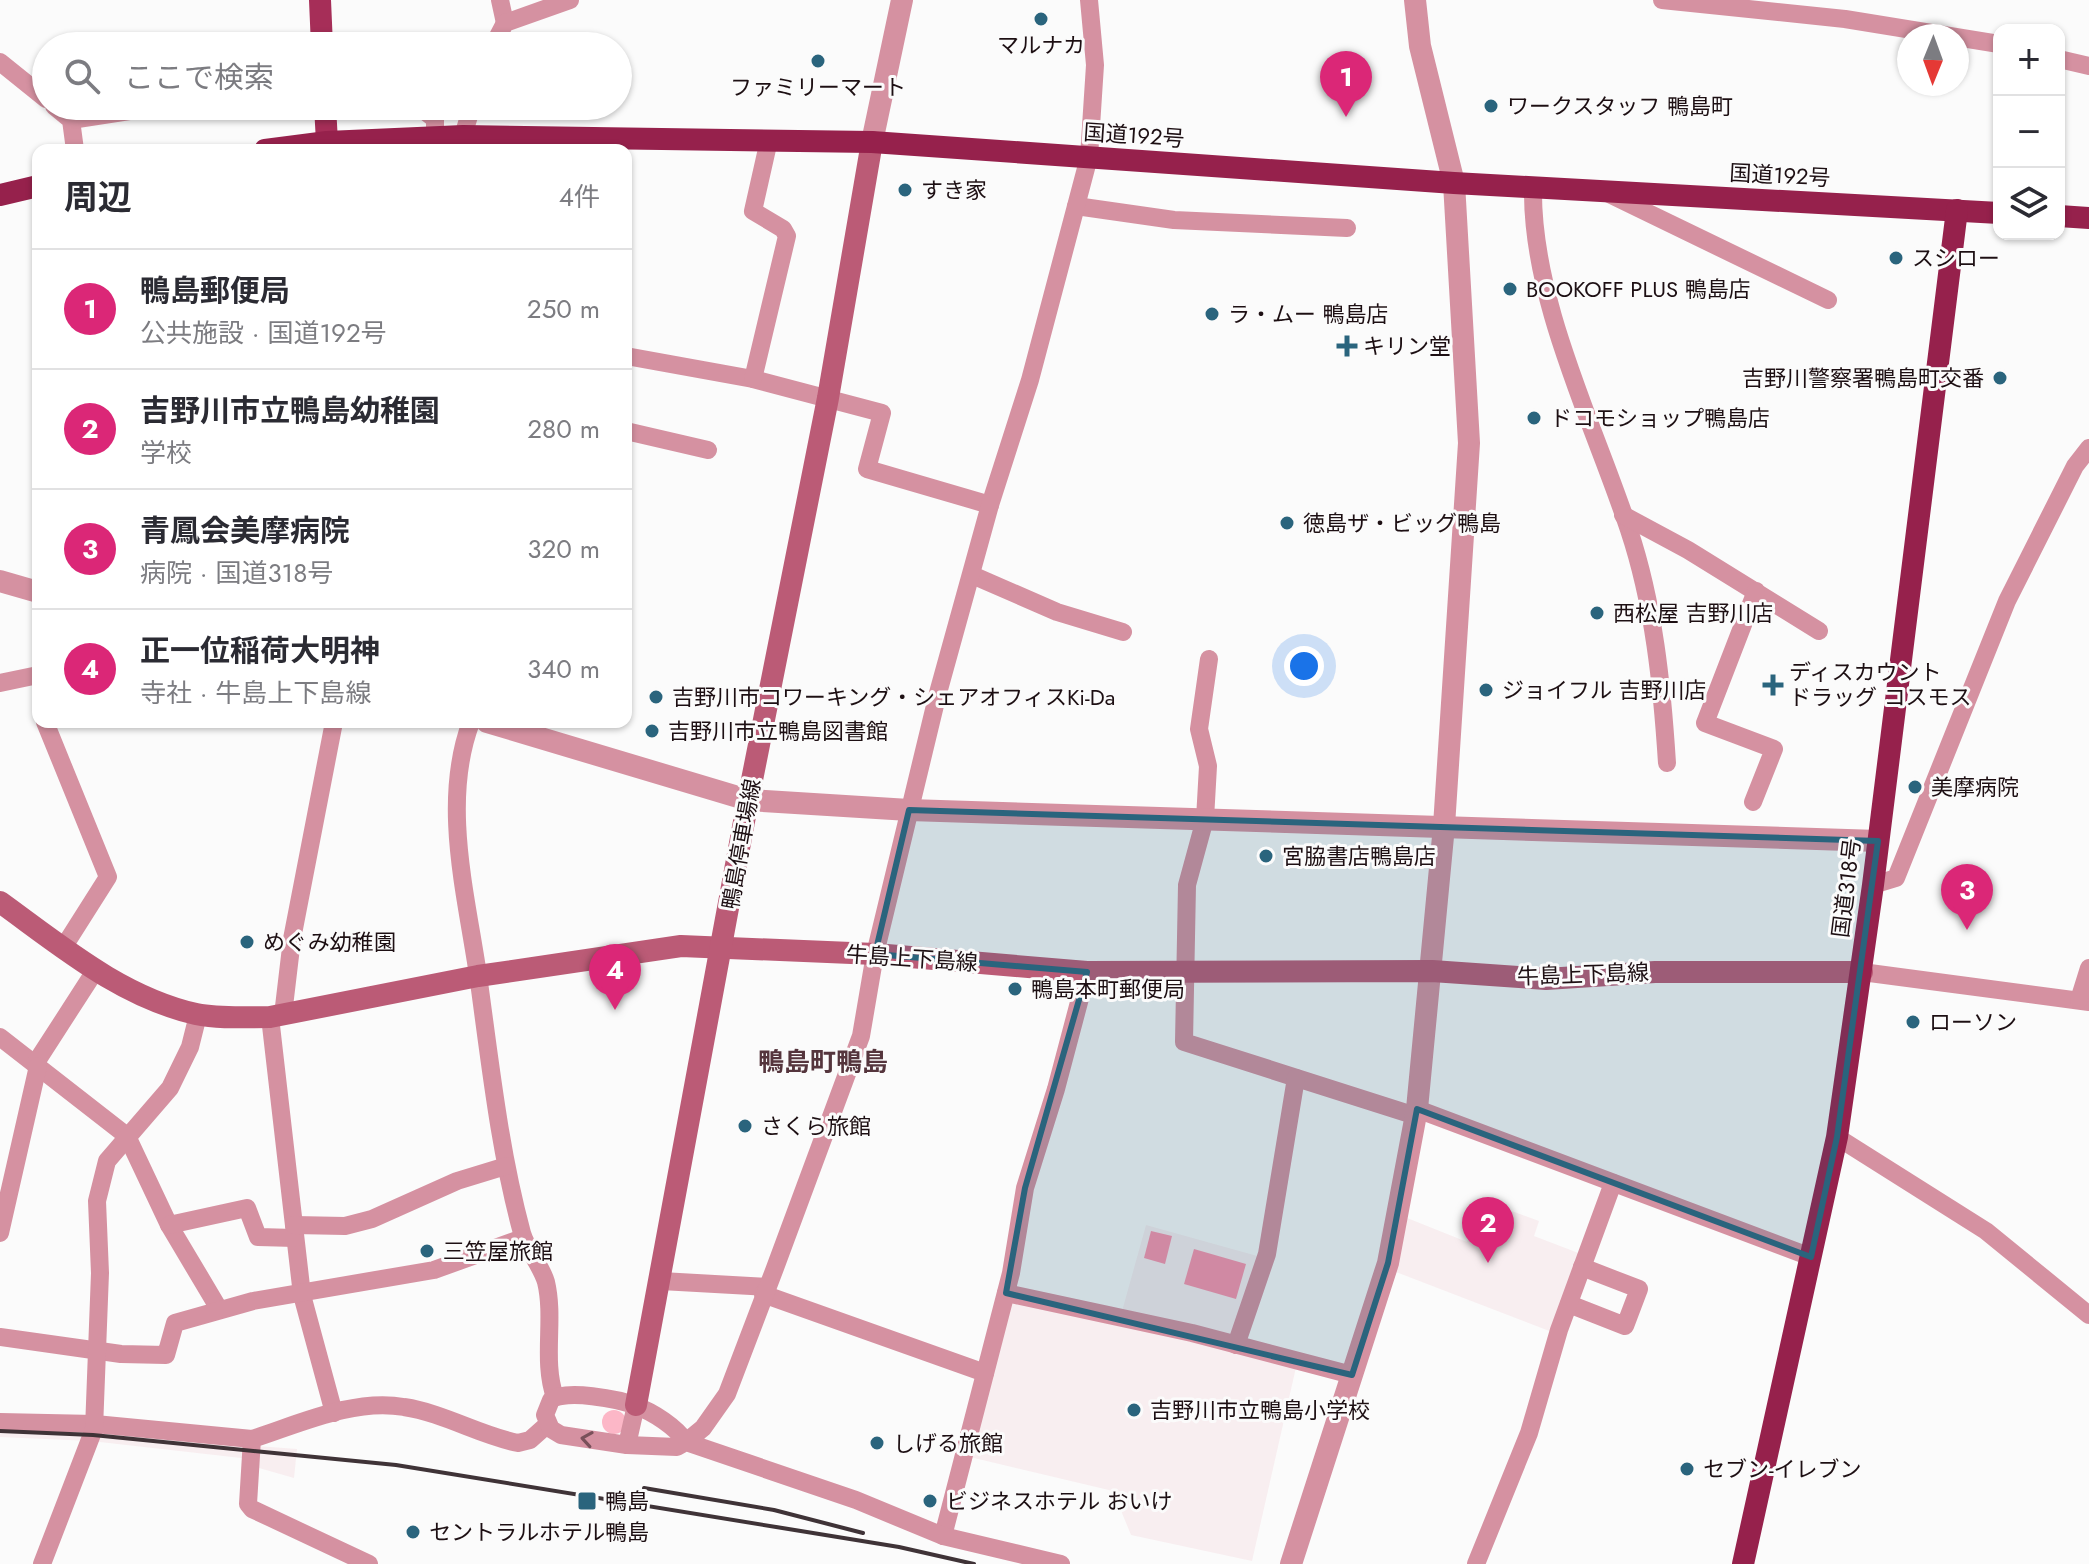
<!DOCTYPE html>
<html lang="ja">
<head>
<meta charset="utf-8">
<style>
	body { margin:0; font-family:Jost,"Noto Sans JP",sans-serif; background:#f2f2f3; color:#2b2b33 }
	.controls { position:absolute; right:24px; top:24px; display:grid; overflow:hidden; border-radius:16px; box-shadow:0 2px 6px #0004 }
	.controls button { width:72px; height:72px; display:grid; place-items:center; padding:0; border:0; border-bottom:2px solid #e1e1e2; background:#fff; color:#2b2b33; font:40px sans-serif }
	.compass { position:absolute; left:1897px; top:24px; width:72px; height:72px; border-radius:50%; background:#fff; box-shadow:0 2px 6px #0004; rotate:181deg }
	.you { position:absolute; left:1304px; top:666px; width:28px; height:28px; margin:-20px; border:6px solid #fff; border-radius:50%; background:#1a73e8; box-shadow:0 0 0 12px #1a73e833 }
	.badge { display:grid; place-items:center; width:52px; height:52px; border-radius:50%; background:#db2777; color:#fff; font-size:26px; font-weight:700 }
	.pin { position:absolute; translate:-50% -66px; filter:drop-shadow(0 2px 4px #0008) }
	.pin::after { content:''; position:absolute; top:42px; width:28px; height:24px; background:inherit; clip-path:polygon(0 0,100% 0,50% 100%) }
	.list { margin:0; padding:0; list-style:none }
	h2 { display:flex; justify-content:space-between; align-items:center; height:104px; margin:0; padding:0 32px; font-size:34px }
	h2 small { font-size:26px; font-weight:400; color:#7c7c81 }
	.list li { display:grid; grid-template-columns:52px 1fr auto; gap:24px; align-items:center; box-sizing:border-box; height:120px; padding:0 32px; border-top:2px solid #e1e1e2 }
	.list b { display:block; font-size:30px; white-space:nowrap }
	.list p { margin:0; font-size:26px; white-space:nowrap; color:#7c7c81 }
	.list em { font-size:26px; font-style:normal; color:#7c7c81 }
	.icon { flex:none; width:44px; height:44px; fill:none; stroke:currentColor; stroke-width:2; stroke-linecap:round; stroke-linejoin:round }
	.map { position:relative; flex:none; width:2089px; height:1564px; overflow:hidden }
	.search { position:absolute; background:#fff; box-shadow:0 2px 6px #0004; left:32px; top:32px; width:600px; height:88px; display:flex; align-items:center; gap:20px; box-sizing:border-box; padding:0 28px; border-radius:44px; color:#7c7c81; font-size:30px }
	.panel { position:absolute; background:#fff; box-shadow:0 2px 6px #0004; left:32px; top:144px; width:600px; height:584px; border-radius:16px }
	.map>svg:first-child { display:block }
	.built { fill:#f8eef0 }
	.green { fill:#fcb7c7 }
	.water { fill:#fa93ad }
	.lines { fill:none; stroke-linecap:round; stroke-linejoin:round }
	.minor { stroke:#d591a1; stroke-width:18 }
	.tertiary { stroke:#d591a1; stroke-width:22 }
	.secondary { stroke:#bb5b76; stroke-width:22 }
	.primary { stroke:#a62e58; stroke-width:22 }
	.trunk { stroke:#96214c; stroke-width:22 }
	.rail { stroke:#3f3337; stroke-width:4 }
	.oneway { stroke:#79505a }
	.marked { fill:#2a647d; fill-opacity:0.2; stroke:#2a647d; stroke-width:6; stroke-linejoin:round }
	.poi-dot { fill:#2a647d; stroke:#fbfbfb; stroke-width:3 }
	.labels { text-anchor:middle; stroke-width:6; stroke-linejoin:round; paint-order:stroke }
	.poi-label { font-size:22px; fill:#1d0f13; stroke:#fbfbfb; text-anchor:start }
	.street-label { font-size:22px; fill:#1d0f13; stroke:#fbfbfb }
	.quarter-label { font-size:26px; font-weight:bold; fill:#55353d; stroke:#fbfbfb }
</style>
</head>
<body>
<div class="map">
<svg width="2089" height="1564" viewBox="0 0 2089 1564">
	<rect width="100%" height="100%" fill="#fbfbfb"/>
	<g class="built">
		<polygon points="1484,1201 1539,1221 1534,1236 1581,1254 1552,1332 1396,1272 1407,1218 1467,1242"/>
		<polygon points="1146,1225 1261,1257 1229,1347 1297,1363 1252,1561 1131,1535 1113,1491 970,1457 1010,1297 1119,1322"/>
		<polygon points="0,1426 297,1449 294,1478 259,1468 250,1459 91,1441 0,1437"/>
	</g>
	<circle class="green" cx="614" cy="1422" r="12"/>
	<g class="water">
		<polygon points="1151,1231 1172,1236 1165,1264 1144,1258"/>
		<polygon points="1194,1249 1246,1264 1236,1299 1184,1284"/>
	</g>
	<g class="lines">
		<g class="minor">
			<polyline points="500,0 505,23"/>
			<polyline points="1662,0 1845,19 1999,44"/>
			<polyline points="493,46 505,23 570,0"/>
			<polyline points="2059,59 2089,66"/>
			<polyline points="0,62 46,99"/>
			<polyline points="54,106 71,120 75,150"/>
			<polyline points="418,106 435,119 435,137"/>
			<polyline points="71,120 162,106"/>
			<polyline points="463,136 472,106"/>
			<path d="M1533,187c-2,113 61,237 96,343 25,75 33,155 38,233"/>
			<polyline points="1607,193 1828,300"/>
			<polyline points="1076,206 1174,220 1347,228"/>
			<polyline points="626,356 753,379 882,413 867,469 990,505"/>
			<polyline points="753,379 787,236 783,229 753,211 769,140"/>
			<polyline points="626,431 708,450"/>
			<polyline points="1623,515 1688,550 1819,631"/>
			<polyline points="972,575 1057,612 1123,632"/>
			<polyline points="1209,659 1199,729 1208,766 1205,819 1187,885 1184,1042 1416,1116"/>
			<polyline points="0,683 38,675"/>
			<polyline points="45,722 108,877 63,948"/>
			<path d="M471,722c-30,80 -5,171 7,253 12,86 21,173 44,258 5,17 19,32 24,49 9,38 -4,78 9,115"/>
			<polyline points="1753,802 1774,749 1705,723 1756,591"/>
			<polyline points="1873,885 1896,878 2007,601 2075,466 2089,448"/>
			<polyline points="1862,972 2089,1002"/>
			<polyline points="2079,1000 2089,968"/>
			<polyline points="283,1015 292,939 334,722"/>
			<polyline points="270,1017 302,1295 334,1413"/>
			<polyline points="0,1037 127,1136 169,1225 219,1309"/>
			<polyline points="35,1064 95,971"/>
			<polyline points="1417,1109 1811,1257"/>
			<polyline points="1837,1137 1986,1231 2089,1315"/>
			<polyline points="169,1225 247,1208 258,1237 295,1238"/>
			<polyline points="294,1225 345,1226 372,1219 457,1181 506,1166"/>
			<polyline points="0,1233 38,1066"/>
			<polyline points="661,1281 767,1287"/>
			<polyline points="1006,1293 1192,1333 1352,1375"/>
			<polyline points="763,1294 985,1373"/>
			<polyline points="1569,1304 1625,1326 1639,1289 1582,1267"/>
			<polyline points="0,1337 121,1354 166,1355 175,1323 253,1301 434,1270 523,1238"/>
			<polyline points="1236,1345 1267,1254 1296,1078"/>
			<polyline points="0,1422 95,1424 252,1439"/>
			<polyline points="627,1445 636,1405"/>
			<polyline points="943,1536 1011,1273 1025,1188 1056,1089 1087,972"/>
			<polyline points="42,1564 94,1429 100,1273 97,1201 107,1161 170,1088 190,1047 198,1015"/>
			<path d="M369,1564l-117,-55 -4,-5 4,-65c47,-15 102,-41 152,-32 40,6 75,28 114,36l12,-3 18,-16"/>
			<path d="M1061,1564l-118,-28 -87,-36 -170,-58c-10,-15 -33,-30 -50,-36 -17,-7 -71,-17 -85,-6l-6,15 6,14 10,6 66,10 50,2 9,-5 17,-14 24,-34 48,-126 86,-232 14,-82 63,-261 52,-188 40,-125 59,-223 6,-92 -6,-65"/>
			<polyline points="1476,1564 1529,1433 1559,1330 1613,1183"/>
		</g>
		<g class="tertiary">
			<polyline points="872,142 902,0"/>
			<polyline points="0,581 38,592"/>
			<polyline points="487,722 748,800 909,810 1878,841"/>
			<polyline points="1291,1564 1388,1263 1417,1109 1444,826 1469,443 1454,183 1420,46 1415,0"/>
		</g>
		<g class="secondary">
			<path d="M0,902c61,44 121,95 196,112 24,5 50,3 74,3l208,-41 203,-30 194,8 212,18 345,-1 114,8 109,-7h207"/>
			<polyline points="636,1405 748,800 828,398 872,142"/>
		</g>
		<g class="primary">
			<polyline points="320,0 322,46"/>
			<polyline points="325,106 327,142"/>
		</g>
		<g class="trunk">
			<polyline points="265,150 327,142 463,136 872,142 1454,183 1999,213"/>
			<polyline points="0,195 38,186"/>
			<polyline points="2059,216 2089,218"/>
			<polyline points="1743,1564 1837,1137 1873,885 1957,210"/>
		</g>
		<g class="rail">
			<polyline points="0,1431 93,1435 396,1465 899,1547 974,1564"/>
			<polyline points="644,1488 774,1510 863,1533"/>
		</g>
	</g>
	<defs><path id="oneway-chevron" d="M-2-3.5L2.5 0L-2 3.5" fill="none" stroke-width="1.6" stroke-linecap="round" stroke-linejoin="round" transform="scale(2)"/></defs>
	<use class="oneway" href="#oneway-chevron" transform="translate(587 1439) rotate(-171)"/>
	<path class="marked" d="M909,810l969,31 -41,296 -26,120 -394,-148 -29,154 -36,112 -346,-82 19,-105 62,-216 -212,-18z"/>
	<g class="poi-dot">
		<circle cx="1041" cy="19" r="8"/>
		<circle cx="818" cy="61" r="8"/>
		<circle cx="1491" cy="106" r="8"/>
		<circle cx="905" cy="190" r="8"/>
		<circle cx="1896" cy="258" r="8"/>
		<circle cx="1510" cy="289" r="8"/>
		<circle cx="1212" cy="314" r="8"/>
		<path d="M1343 334h8v8h8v8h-8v8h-8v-8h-8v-8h8z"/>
		<circle cx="2000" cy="378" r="8"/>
		<circle cx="1534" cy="418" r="8"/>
		<circle cx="1287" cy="523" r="8"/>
		<circle cx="1597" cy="613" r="8"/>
		<path d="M1769 673h8v8h8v8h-8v8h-8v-8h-8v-8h8z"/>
		<circle cx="1486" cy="690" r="8"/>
		<circle cx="656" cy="697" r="8"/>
		<circle cx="652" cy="731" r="8"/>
		<circle cx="1915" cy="787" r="8"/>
		<circle cx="1266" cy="856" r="8"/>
		<circle cx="247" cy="942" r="8"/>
		<circle cx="1015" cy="989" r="8"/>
		<circle cx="1913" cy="1022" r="8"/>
		<circle cx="745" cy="1126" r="8"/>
		<circle cx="427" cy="1251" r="8"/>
		<circle cx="1134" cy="1410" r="8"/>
		<circle cx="877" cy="1443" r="8"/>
		<circle cx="1687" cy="1469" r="8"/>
		<rect x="577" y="1491" width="20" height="20" rx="4"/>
		<circle cx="930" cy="1501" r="8"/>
		<circle cx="413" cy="1532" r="8"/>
	</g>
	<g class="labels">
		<g class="poi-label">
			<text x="1041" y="53" text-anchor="middle">マルナカ</text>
			<text x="818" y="95" text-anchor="middle">ファミリーマート</text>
			<text x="1507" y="114">ワークスタッフ 鴨島町</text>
			<text x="921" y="198">すき家</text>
			<text x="1912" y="266">スシロー</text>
			<text x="1526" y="297">BOOKOFF PLUS 鴨島店</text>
			<text x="1228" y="322">ラ・ムー 鴨島店</text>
			<text x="1363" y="354">キリン堂</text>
			<text x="1984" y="386" text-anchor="end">吉野川警察署鴨島町交番</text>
			<text x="1550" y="426">ドコモショップ鴨島店</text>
			<text x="1303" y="531">徳島ザ・ビッグ鴨島</text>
			<text x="1613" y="621">西松屋 吉野川店</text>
			<text x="1789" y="680">ディスカウント<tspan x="1789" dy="25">ドラッグ コスモス</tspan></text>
			<text x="1502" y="698">ジョイフル 吉野川店</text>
			<text x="672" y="705">吉野川市コワーキング・シェアオフィスKi-Da</text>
			<text x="668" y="739">吉野川市立鴨島図書館</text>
			<text x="1931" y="795">美摩病院</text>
			<text x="1282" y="864">宮脇書店鴨島店</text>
			<text x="263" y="950">めぐみ幼稚園</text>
			<text x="1031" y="997">鴨島本町郵便局</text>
			<text x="1929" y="1030">ローソン</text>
			<text x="761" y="1134">さくら旅館</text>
			<text x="443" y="1259">三笠屋旅館</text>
			<text x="1150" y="1418">吉野川市立鴨島小学校</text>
			<text x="893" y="1451">しげる旅館</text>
			<text x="1703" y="1477">セブン-イレブン</text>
			<text x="605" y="1509">鴨島</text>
			<text x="946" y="1509">ビジネスホテル おいけ</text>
			<text x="429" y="1540">セントラルホテル鴨島</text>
		</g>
		<g class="street-label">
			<text transform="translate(1134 135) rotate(4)" y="8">国道192号</text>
			<text transform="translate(1780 175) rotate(3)" y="8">国道192号</text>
			<text transform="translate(741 844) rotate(-80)" y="8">鴨島停車場線</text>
			<text transform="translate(1846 888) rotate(-83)" y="8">国道318号</text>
			<text transform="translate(912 958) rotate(4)" y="8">牛島上下島線</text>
			<text transform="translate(1583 974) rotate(-2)" y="8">牛島上下島線</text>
		</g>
		<g class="quarter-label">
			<text x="823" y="1071">鴨島町鴨島</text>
		</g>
	</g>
</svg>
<div class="controls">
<button>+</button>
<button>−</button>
<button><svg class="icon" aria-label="layers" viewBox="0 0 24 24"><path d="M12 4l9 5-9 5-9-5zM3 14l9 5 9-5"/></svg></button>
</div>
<svg class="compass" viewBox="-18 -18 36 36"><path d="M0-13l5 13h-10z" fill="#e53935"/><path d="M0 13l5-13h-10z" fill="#7c7c81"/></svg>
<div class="you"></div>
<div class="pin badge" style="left:1346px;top:117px">1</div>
<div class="pin badge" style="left:1488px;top:1263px">2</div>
<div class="pin badge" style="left:1967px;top:930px">3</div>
<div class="pin badge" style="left:615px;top:1010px">4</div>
<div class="search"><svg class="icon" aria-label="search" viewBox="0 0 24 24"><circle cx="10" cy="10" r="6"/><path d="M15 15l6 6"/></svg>ここで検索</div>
<section class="panel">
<h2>周辺<small>4件</small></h2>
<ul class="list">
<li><span class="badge">1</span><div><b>鴨島郵便局</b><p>公共施設 · 国道192号</p></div><em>250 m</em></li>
<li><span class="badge">2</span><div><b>吉野川市立鴨島幼稚園</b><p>学校</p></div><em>280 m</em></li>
<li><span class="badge">3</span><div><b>青鳳会美摩病院</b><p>病院 · 国道318号</p></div><em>320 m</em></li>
<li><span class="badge">4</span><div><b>正一位稲荷大明神</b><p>寺社 · 牛島上下島線</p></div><em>340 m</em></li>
</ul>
</section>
</div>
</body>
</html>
